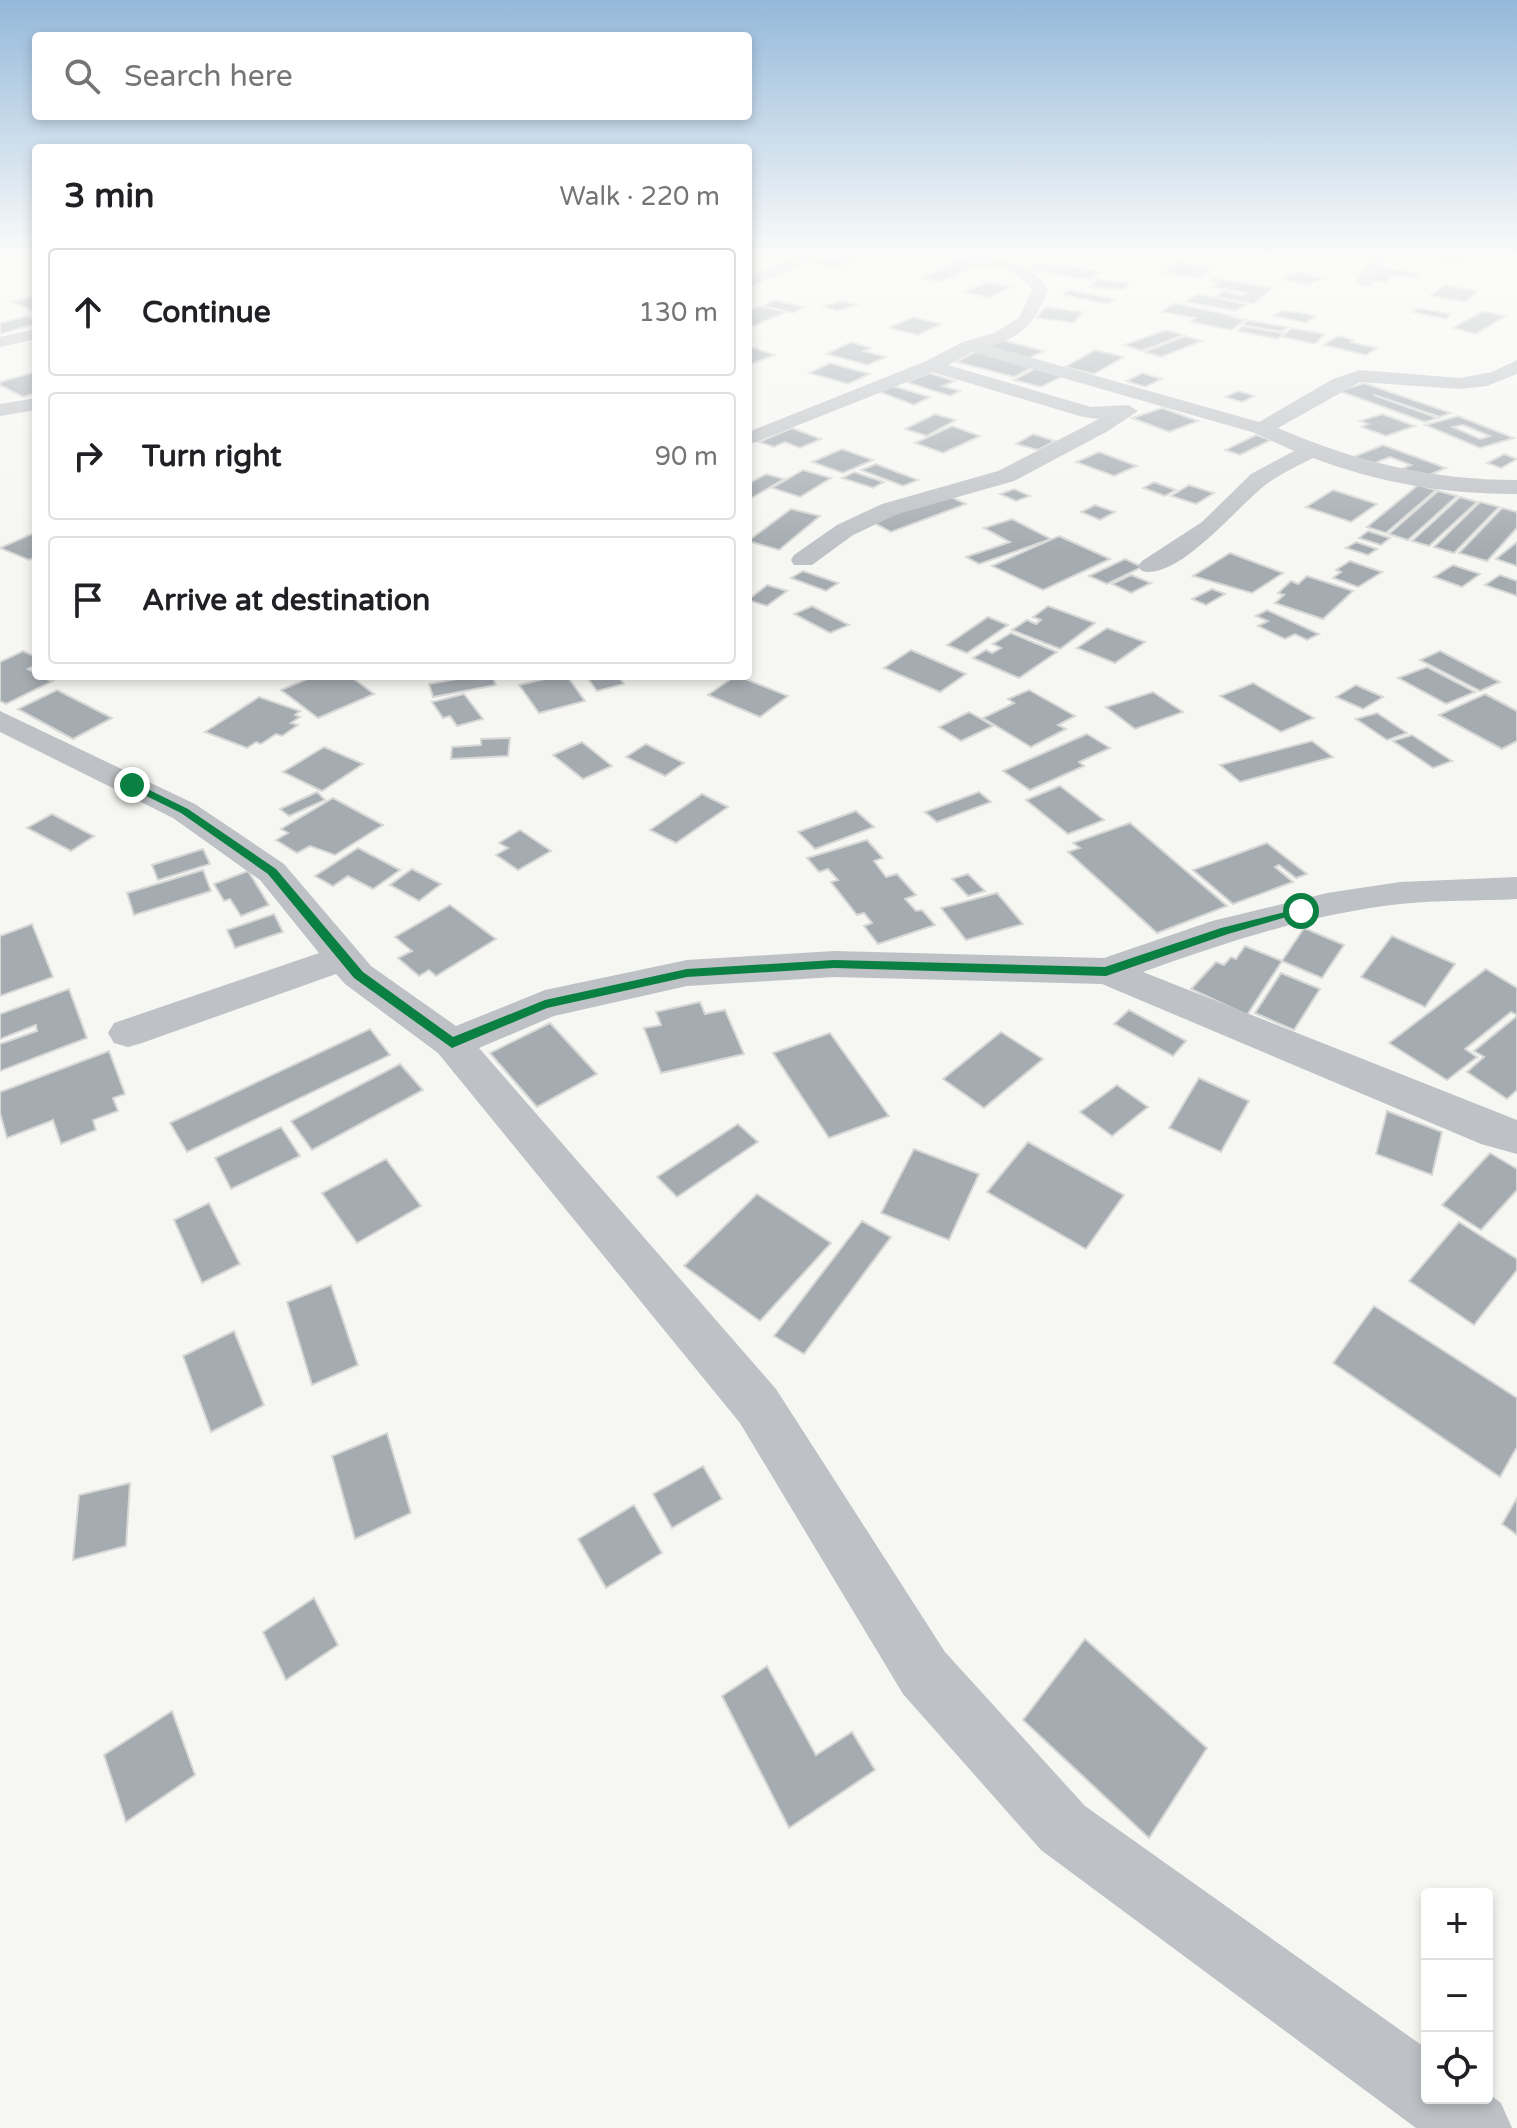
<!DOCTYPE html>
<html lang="en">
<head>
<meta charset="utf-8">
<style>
	body { margin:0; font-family:"Varela Round",sans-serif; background:#f2f2f2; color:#202124 }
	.controls { position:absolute; right:24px; bottom:24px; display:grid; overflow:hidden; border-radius:8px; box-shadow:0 4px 12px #0003 }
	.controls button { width:72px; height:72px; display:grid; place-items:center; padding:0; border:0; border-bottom:2px solid #e0e0e0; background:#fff; color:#202124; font:40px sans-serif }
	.stop { position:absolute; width:24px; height:24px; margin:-18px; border:6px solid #0b8043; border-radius:50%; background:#fff }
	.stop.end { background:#0b8043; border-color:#fff; box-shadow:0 2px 8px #0008 }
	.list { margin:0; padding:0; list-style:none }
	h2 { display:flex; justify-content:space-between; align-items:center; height:104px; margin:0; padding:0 32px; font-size:34px }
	h2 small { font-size:26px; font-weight:400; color:#757577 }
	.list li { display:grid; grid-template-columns:52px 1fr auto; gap:24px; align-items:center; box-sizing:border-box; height:128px; margin:0 16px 16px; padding:0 16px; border:2px solid #e0e0e0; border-radius:8px }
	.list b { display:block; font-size:30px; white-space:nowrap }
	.list em { font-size:26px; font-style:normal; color:#757577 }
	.icon { flex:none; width:44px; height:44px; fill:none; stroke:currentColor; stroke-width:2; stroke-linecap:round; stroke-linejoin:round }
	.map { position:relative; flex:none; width:1517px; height:2128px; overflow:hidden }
	.search { position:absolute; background:#fff; box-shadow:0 4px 12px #0003; left:32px; top:32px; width:720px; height:88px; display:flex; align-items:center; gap:20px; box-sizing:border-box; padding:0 28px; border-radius:8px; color:#757577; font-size:30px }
	.panel { position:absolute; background:#fff; box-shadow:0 4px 12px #0003; left:32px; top:144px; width:720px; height:536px; border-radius:8px }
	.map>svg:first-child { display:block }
	.building { fill:#a4abb1; stroke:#d7d8d6; stroke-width:2; fill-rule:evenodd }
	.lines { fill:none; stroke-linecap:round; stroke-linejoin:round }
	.minor { fill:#bec1c5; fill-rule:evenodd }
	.route { fill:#0b8043 }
</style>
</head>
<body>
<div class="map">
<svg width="1517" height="2128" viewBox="0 0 1517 2128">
	<rect width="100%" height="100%" fill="#f6f6f3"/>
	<g class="building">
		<polygon points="831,255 854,255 864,258 837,268 812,263"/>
		<polygon points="1428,255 1463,255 1469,256 1458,264 1424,258"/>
		<polygon points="959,259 984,264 939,282 920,278"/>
		<polygon points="1176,261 1212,266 1201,278 1163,273"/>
		<polygon points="1036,262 1100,271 1092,280 1027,270"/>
		<polygon points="1378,267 1419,273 1415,278 1393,275 1387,283 1368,280"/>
		<polygon points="1297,272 1323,279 1306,285 1279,279"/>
		<polygon points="1214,278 1273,288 1253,304 1215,297 1222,291 1244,296 1247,293 1211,287 1217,282 1209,281"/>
		<polygon points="1097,279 1129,283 1125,290 1089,287"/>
		<polygon points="987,282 1012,287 989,298 963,292"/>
		<polygon points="1444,285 1478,291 1465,302 1430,296"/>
		<polygon points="1069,290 1115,299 1108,304 1063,295"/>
		<polygon points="1197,294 1247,304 1236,311 1186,302"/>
		<polygon points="33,296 36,297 36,312 11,302"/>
		<polygon points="774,300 805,307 793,313 762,306"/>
		<polygon points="843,301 857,305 837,311 823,306"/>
		<polygon points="1174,303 1234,316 1232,317 1246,320 1231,330 1190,322 1195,318 1161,312"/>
		<polygon points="762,306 787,312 753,326 748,325 748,311"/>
		<polygon points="1046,307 1083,312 1074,323 1036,318"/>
		<polygon points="1417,308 1451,314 1446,319 1412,312"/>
		<polygon points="1281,311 1298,312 1316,316 1306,323 1273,316"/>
		<polygon points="1483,311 1506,316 1476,334 1453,328"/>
		<polygon points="26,316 36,320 36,324 0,334 0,323"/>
		<polygon points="913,317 942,324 918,335 888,328"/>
		<polygon points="1248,320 1288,327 1282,332 1242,325"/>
		<polygon points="1243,326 1284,333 1278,339 1237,331"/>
		<polygon points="1291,328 1325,334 1315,344 1281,337"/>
		<polygon points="1166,330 1184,335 1142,351 1124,345"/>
		<polygon points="1185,336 1202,341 1161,357 1144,352"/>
		<polygon points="1338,336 1354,340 1351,342 1377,348 1366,355 1323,345"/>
		<polygon points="1002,340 1044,351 1029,358 987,347"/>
		<polygon points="851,342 871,348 864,351 886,357 868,365 826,354"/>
		<polygon points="748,346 775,355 748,365"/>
		<polygon points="1095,350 1124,357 1094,374 1065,367"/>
		<polygon points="975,352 1033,367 1014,377 956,362"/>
		<polygon points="830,363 870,374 848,384 809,373"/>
		<polygon points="1036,368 1063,376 1041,387 1014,380"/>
		<polygon points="35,372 36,393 23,397 0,385 0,382"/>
		<polygon points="929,373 955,381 943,386 960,391 950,396 906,382"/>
		<polygon points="1142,373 1162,379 1145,387 1126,381"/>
		<polygon points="1364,383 1451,413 1440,417 1374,395 1438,418 1425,422 1339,391"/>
		<polygon points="893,386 930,397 914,405 880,392"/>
		<polygon points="1238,391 1255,396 1242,402 1225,397"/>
		<polygon points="1162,408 1198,421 1169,432 1132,418"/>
		<polygon points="935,414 956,420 927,436 905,429"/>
		<polygon points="1382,414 1415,426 1386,436 1361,427 1368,424 1360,421"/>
		<path d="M1458,416l56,22 -34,10 -55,-23zM1463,425l27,11 -10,3 -27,-12z"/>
		<polygon points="952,426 980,436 943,453 915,443"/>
		<polygon points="792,428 821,439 800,448 785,442 774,447 759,442"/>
		<polygon points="1033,434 1055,441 1038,450 1016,444"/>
		<polygon points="1256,435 1271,440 1240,455 1225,450"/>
		<polygon points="1383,445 1446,468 1417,480 1394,472 1411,465 1390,457 1372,464 1353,457"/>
		<polygon points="842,449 873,460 843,473 812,462"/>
		<polygon points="1099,452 1137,466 1114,476 1076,462"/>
		<polygon points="1504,454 1517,459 1501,468 1487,463"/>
		<polygon points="876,464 918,480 903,486 861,470"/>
		<polygon points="803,470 831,478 800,497 772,488"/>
		<polygon points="854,472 884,482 873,488 842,478"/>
		<polygon points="766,474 784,479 748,500 748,484"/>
		<polygon points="1154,482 1176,490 1165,496 1143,488"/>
		<polygon points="1189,485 1214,493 1196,504 1171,496"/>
		<polygon points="1418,485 1436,490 1386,533 1367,527"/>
		<polygon points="1014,489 1030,496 1016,501 1000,494"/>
		<polygon points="1333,490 1377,504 1351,522 1306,507"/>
		<polygon points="1438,491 1457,496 1408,540 1389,534"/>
		<polygon points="947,495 966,504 891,532 872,522"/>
		<polygon points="1460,497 1477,502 1429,546 1412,541"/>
		<polygon points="1480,502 1499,507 1454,553 1434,547"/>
		<polygon points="1095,505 1115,512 1100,520 1081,512"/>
		<polygon points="1502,508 1517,512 1517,528 1487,561 1459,553"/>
		<polygon points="791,509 820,516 779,550 748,541"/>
		<polygon points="1012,519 1051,539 979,564 966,557 1010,542 984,528"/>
		<polygon points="1368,531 1390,538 1381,545 1359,538"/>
		<polygon points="36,532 36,557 29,560 0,548"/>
		<polygon points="1059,536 1110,559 1043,590 992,566"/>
		<polygon points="1356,542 1377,549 1368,555 1346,548"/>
		<polygon points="1517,542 1517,566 1496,559"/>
		<polygon points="1230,553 1283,573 1252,593 1193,576"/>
		<polygon points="1125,559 1142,567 1107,584 1089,576"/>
		<polygon points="1350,561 1382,572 1358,587 1333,578 1341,572 1336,570"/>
		<polygon points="1453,565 1480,574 1462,587 1434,577"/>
		<polygon points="803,571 838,583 826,591 791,578"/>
		<polygon points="1131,575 1151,583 1131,593 1112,584"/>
		<polygon points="1500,575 1517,581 1517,596 1485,585"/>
		<polygon points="1307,576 1353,591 1323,619 1275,603 1284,595 1278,593 1291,581 1298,584"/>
		<polygon points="767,585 787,591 767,606 748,600"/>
		<polygon points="1212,589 1225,594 1206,605 1192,599"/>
		<polygon points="812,606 849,625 830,633 794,614"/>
		<polygon points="1048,606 1095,623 1060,649 1012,630 1027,620 1036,624 1041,620 1033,617"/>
		<polygon points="1267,610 1319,634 1307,640 1295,634 1285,639 1258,626 1268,621 1256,616"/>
		<polygon points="988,617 1008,625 967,653 947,645"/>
		<polygon points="1107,628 1145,642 1115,663 1077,648"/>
		<polygon points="1011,633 1057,652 1019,678 973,658 986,650 992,653 1001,648 993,644"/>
		<polygon points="911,650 966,674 940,692 884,668"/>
		<polygon points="23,651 36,657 36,665 28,669 36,673 36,676 53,681 6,704 0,701 0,662"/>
		<polygon points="1440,651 1500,682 1480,691 1420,660"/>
		<polygon points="1427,667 1475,692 1446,704 1398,678"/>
		<polygon points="314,676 350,676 374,694 318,718 281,690"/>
		<polygon points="473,676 492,676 496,685 433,697 429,684"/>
		<polygon points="557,676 567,676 585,701 539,713 519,685"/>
		<polygon points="586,676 618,676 624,684 597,691"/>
		<polygon points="735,676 738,676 788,696 760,717 708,695"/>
		<polygon points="1253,683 1314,718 1281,732 1220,696"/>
		<polygon points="1356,685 1383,697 1363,709 1336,697"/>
		<polygon points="57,690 112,718 73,739 18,709"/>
		<polygon points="1029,690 1075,716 1058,725 1066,729 1031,747 983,718 1014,703 1008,699"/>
		<polygon points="1153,692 1183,712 1135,729 1106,707"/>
		<polygon points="464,694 483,719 457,726 450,716 443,718 432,702"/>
		<polygon points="1485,694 1517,711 1517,741 1502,749 1439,715"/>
		<polygon points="259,697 300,711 295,715 300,717 291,723 298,725 282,736 276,734 261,744 256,742 247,748 205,732"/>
		<polygon points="969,712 993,726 961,741 939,727"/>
		<polygon points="1377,713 1407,733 1387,740 1356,719"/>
		<polygon points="1087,734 1110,748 1079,762 1084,766 1030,790 1003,771"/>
		<polygon points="1412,735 1452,761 1433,768 1393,741"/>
		<polygon points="510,738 508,756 451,759 452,747 481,745 481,739"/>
		<polygon points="1312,741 1333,757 1240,782 1220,765"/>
		<polygon points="582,742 612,766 583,779 553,755"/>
		<polygon points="646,744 684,763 665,776 626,757"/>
		<polygon points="324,747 363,764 322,791 283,772"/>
		<polygon points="1060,786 1104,820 1068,834 1026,800"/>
		<polygon points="317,792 325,800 289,816 280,809"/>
		<polygon points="979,792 991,802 937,822 925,812"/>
		<polygon points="702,794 728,807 676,843 650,830"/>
		<polygon points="333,798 383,825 335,855 310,846 297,853 276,840 288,833 281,829"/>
		<polygon points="856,811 874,827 815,849 798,832"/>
		<polygon points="52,814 94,836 71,851 27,828"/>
		<polygon points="1130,823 1227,906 1157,933 1068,852 1080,848 1073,843"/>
		<polygon points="520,830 551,851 518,870 496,855 508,848 499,843"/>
		<polygon points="867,840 883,858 874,861 886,877 897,874 916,895 905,899 916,911 922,910 935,925 878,944 864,926 872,923 864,913 857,915 831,882 838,880 828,869 819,872 807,858"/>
		<polygon points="1267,843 1307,874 1296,878 1279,865 1275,867 1293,882 1233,904 1193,870"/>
		<polygon points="358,848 400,870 373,889 348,876 333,886 315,876"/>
		<polygon points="203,849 210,864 158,880 152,865"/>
		<polygon points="412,869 441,884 419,901 390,885"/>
		<polygon points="203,870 211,891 134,915 127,893"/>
		<polygon points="248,871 269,905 241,916 230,899 224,901 214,884"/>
		<polygon points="968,874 985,891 968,896 952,879"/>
		<polygon points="997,893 1023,924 966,940 941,908"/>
		<polygon points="450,905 496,939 436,976 429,970 419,976 398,958 412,951 395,937"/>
		<polygon points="274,914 283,932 235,948 227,930"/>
		<polygon points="32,924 53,977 0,996 0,936"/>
		<polygon points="1304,928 1344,945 1322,978 1282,961"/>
		<polygon points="1392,936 1455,964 1425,1007 1361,977"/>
		<polygon points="1245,946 1282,961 1247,1015 1191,989 1216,962 1224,965 1231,957 1236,959"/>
		<polygon points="1486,969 1517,988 1517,1015 1511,1012 1465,1049 1477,1057 1447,1080 1389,1043"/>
		<polygon points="1281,973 1320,989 1294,1030 1255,1013"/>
		<polygon points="69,989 87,1038 0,1071 0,1044 37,1031 36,1025 0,1039 0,1014"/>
		<polygon points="700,1002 705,1014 725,1010 744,1054 661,1073 644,1028 661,1025 656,1012"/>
		<polygon points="1129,1010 1186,1041 1173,1056 1114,1024"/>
		<polygon points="1517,1016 1517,1090 1507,1099 1467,1072 1484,1057 1474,1051"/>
		<polygon points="550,1023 597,1074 537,1107 490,1053"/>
		<polygon points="370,1029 390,1055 187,1152 170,1123"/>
		<polygon points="1001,1032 1043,1059 984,1108 943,1079"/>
		<polygon points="830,1033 889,1116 829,1138 773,1053"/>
		<polygon points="109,1051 125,1094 113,1098 118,1111 93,1120 96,1130 61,1144 53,1120 7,1138 0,1113 0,1092"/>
		<polygon points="400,1064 423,1090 312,1150 291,1121"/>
		<polygon points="1199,1078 1249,1101 1221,1152 1169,1128"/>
		<polygon points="1117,1085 1148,1107 1112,1136 1080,1112"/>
		<polygon points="1387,1111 1442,1132 1432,1175 1376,1154"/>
		<polygon points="738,1124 758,1142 677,1197 657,1177"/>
		<polygon points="281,1127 300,1156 231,1189 215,1158"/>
		<polygon points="1028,1142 1124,1195 1086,1249 987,1192"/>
		<polygon points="914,1149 979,1174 949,1240 881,1213"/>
		<polygon points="1490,1153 1517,1169 1517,1190 1481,1230 1442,1205"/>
		<polygon points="386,1159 421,1206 357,1243 322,1193"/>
		<polygon points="757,1194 831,1243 760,1321 684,1266"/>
		<polygon points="209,1203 240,1264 202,1283 174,1220"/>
		<polygon points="862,1221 891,1237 804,1354 774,1336"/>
		<polygon points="1459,1222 1517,1259 1517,1270 1474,1325 1409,1281"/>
		<polygon points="331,1285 358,1365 312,1385 287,1302"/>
		<polygon points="1374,1306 1517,1398 1517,1447 1500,1477 1333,1363"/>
		<polygon points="234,1331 264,1405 211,1432 183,1356"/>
		<polygon points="387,1433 411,1513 355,1539 332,1456"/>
		<polygon points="703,1466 722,1499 672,1528 653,1494"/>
		<polygon points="130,1483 126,1546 73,1560 79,1495"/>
		<polygon points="1517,1498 1517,1535 1502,1524"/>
		<polygon points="634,1505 662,1553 606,1588 578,1539"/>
		<polygon points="314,1598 338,1645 286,1680 263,1632"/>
		<polygon points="1085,1639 1207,1748 1149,1838 1023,1720"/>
		<polygon points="767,1666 816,1755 852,1732 875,1770 789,1828 722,1696"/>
		<polygon points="172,1711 195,1775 126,1822 104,1755"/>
	</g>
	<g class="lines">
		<g class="minor">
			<polygon points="801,255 824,255 748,288 748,277"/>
			<path d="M948,255c39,0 77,0 100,35 -14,33 -22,45 -58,56l269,76 74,-43 27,-9 100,8 32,-6 25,-12v14l-30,12 -27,3 -100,-7 -82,46c79,34 153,52 239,52v14c-71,0 -138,-11 -204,-36 -15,8 -31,15 -45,25 -28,20 -89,98 -126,88l-4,-5 4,-5 60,-39 49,-48 43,-23 -39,-18 -283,-81 -24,13 143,42 37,-2 10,6 -30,20 -94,50 -116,33 -45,21 -41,30h-18l-3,-5 3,-5 43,-30 45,-21 116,-33 101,-52 -16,-2 -151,-45 -184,73v-13l176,-70 39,-20 31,-9 25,-15 13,-28c-22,-33 -59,-17 -84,-35z"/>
			<polygon points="1372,255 1388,255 1370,286 1358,286 1356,282"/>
			<polygon points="36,329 36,339 0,347 0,337"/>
			<polygon points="36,398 36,410 0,416 0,404"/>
			<path d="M0,711l195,93 89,60 87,102 85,60 89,-36 142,-30 147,-9 270,7 108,-37 115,-28 73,-11 117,-5v22c-39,2 -79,1 -117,5 -89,10 -173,38 -257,68l374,148v34l-36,-10 -379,-160 -268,-7 -147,9 -133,30 -75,32 297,341 169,263 140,154 342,243v49h60v-6l14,11 11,25h-96l-375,-278 -138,-156 -163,-271 -302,-370 -93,-69 -9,-10 -194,69 -14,4 -14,-4 -6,-10 6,-10 205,-70 -59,-73 -87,-62 -173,-86z"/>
		</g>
	</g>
	<linearGradient id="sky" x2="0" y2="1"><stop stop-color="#94b9da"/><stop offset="0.46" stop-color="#fbfbfa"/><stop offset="1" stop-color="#fbfbfa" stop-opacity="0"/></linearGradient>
	<rect width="1517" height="553" fill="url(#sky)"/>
	<polygon class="route" points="128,783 135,783 188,809 276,869 363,972 453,1037 545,1000 687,969 834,960 1105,967 1221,928 1301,908 1307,911 1228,934 1106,976 834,968 687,977 547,1008 452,1048 354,978 268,874 181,813 128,787"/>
</svg>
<div class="controls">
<button>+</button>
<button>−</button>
<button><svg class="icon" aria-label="locate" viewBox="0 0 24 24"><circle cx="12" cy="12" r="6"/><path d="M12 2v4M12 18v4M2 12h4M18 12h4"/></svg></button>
</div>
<div class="stop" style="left:1301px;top:911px"></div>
<div class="stop end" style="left:132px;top:785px"></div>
<div class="search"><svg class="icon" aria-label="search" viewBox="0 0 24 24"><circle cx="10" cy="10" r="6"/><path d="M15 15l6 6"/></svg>Search here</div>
<section class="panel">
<h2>3 min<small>Walk · 220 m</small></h2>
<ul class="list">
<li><svg class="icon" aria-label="ahead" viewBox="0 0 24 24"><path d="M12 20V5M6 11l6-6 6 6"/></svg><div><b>Continue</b></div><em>130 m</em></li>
<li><svg class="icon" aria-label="right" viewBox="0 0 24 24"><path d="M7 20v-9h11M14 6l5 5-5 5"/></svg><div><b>Turn right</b></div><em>90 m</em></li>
<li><svg class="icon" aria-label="arrive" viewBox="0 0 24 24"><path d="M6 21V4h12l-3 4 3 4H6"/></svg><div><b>Arrive at destination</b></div></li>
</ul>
</section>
</div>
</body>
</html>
